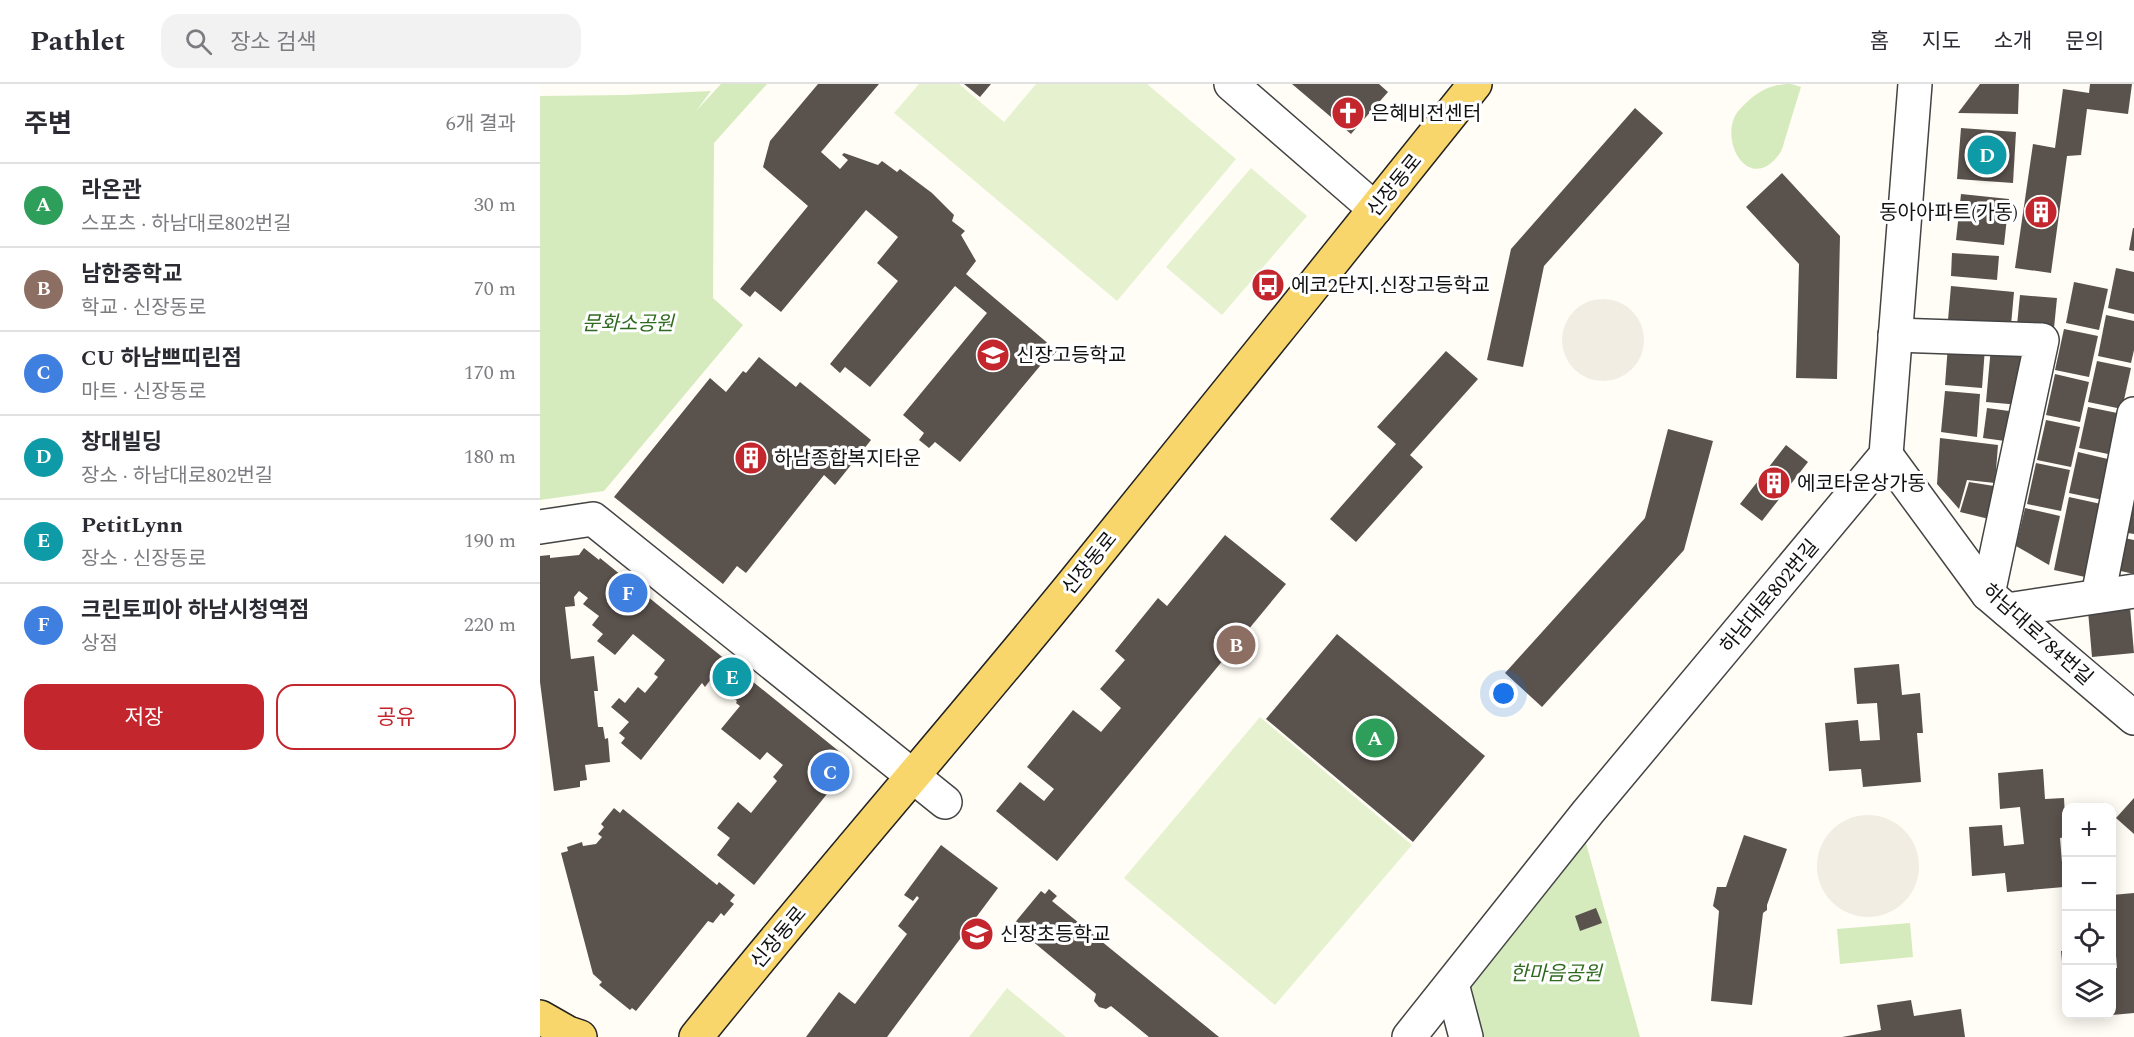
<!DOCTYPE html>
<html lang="ko">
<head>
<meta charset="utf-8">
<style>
	body { margin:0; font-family:Spectral,"Noto Sans KR",serif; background:#f2f2f3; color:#2b2b33 }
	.controls { position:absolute; right:18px; bottom:18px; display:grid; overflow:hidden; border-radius:12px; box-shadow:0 3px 15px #0003 }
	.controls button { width:54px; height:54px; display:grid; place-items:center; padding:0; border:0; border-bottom:2px solid #e1e1e2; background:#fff; color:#2b2b33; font:30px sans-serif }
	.you { position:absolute; left:964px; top:610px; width:21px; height:21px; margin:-15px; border:4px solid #fff; border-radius:50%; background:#1a73e8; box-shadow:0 0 0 9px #1a73e833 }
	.badge { display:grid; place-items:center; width:39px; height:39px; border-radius:50%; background:#c4262e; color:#fff; font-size:20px; font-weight:700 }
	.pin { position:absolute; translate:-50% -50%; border:3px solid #fff; box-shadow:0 2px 6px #0006 }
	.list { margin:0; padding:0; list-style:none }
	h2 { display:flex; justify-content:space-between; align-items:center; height:78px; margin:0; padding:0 24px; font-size:26px }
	h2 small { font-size:20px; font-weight:400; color:#7c7c81 }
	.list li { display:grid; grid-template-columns:39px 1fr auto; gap:18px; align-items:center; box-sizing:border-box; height:84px; padding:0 24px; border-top:2px solid #e1e1e2 }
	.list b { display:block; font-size:22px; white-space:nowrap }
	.list p { margin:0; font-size:20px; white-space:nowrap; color:#7c7c81 }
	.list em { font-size:20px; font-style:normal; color:#7c7c81 }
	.actions { display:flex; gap:12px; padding:18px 24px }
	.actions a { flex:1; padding:14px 0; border:2px solid #c4262e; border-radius:18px; text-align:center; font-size:21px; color:#c4262e }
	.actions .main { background:#c4262e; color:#fff }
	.icon { flex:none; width:33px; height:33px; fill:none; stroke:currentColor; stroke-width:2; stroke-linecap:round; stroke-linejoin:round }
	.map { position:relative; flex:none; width:1594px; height:953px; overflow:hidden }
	header { display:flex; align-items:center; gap:36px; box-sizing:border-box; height:84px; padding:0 30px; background:#fff; border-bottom:2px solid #e1e1e2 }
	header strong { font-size:28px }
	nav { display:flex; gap:33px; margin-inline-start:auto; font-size:21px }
	.search { width:420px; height:54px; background:#f2f2f3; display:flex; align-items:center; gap:15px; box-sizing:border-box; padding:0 21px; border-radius:18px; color:#7c7c81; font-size:22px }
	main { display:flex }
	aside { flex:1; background:#fff }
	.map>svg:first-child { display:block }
	.green { fill:#d5ebbd }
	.pitch { fill:#e6f2cf }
	.plaza { fill:#f1ede2 }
	.building { fill:#5a524d }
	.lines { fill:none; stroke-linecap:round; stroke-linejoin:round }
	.minor-casing { stroke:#444; stroke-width:36 }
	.major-casing { stroke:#222; stroke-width:36 }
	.minor { stroke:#fff; stroke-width:33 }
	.major { stroke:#f9d66b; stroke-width:33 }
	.labels { text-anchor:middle; stroke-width:6; stroke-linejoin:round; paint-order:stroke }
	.poi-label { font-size:20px; fill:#111; stroke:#fff; text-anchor:start }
	.street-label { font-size:20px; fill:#111; stroke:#fff }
	.park-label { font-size:20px; font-style:italic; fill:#2f6b1f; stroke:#fff }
</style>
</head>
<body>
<header>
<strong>Pathlet</strong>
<div class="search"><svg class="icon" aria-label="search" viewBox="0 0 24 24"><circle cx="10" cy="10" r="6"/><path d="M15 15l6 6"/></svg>장소 검색</div>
<nav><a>홈</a><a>지도</a><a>소개</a><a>문의</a></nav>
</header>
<main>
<aside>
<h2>주변<small>6개 결과</small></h2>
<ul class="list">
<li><span class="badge" style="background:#2e9e5b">A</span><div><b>라온관</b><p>스포츠 · 하남대로802번길</p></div><em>30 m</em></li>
<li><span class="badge" style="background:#8d6e63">B</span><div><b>남한중학교</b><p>학교 · 신장동로</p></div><em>70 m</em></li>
<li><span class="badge" style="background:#3f7fe0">C</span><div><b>CU 하남쁘띠린점</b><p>마트 · 신장동로</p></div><em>170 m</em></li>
<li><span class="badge" style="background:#0f9aa8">D</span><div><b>창대빌딩</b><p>장소 · 하남대로802번길</p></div><em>180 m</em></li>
<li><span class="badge" style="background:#0f9aa8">E</span><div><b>PetitLynn</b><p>장소 · 신장동로</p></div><em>190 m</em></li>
<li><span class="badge" style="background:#3f7fe0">F</span><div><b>크린토피아 하남시청역점</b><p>상점</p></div><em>220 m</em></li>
</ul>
<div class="actions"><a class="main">저장</a><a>공유</a></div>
</aside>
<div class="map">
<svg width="1594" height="953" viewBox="0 0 1594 953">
	<rect width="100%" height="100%" fill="#fffdf5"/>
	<g class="green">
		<polygon points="181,0 227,0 174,59 173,214 203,241 64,407 0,416 0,12 85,11 171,7 156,27"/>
		<path d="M1251,0l10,3c-5,16 -10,32 -15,49 -2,5 -3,13 -6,17 -28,40 -58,-5 -46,-35 3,-7 10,-13 15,-18 13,-11 25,-16 42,-16z"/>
		<polygon points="1044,752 1100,953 942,953 927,900"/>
		<polygon points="1370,839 1373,873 1300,880 1297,845"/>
	</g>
	<g class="pitch">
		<polygon points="379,0 419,0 464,38 496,0 607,0 696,75 577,217 354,29"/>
		<polygon points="711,84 767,132 682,231 626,183"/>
		<polygon points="720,633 872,761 735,921 584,794"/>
		<polygon points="467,904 526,953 429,953"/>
	</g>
	<g class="plaza">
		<circle cx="1063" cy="256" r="41"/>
		<circle cx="1328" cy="782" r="51"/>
	</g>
	<g class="building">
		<polygon points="278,0 339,0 281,68 300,85 308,76 302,71 304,69 338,81 342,77 357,88 360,85 392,109 414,131 412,137 425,147 421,151 436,177 426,190 517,267 507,278 505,276 420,378 395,358 389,364 379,356 384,349 363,331 447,229 415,202 330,303 305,283 300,289 290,280 358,197 337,179 358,153 326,126 241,228 215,207 210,213 200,205 268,122 223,83 230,57"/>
		<polygon points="424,0 451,0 440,13"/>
		<polygon points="752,0 839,0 848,8 811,50"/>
		<polygon points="1440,0 1479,0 1478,30 1418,29"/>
		<polygon points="1550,0 1592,0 1588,30 1547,25 1541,71 1527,72 1511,189 1475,184 1493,60 1515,64 1523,5 1549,9"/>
		<polygon points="1095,24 1123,49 1004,182 983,283 947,276 971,165"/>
		<polygon points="1421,44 1476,48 1473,99 1417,95"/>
		<polygon points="1242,89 1300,152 1297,295 1256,294 1259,180 1206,123"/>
		<polygon points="1421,110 1469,115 1464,161 1416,156"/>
		<polygon points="1593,144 1594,144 1594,167 1589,166"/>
		<polygon points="1412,169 1459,172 1457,196 1411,192"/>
		<polygon points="1576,184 1594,188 1594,230 1568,224"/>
		<polygon points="1534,198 1568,205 1559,246 1526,239"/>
		<polygon points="1411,202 1474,208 1471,241 1408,236"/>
		<polygon points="1480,211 1517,214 1514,244 1477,241"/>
		<polygon points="1566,231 1594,237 1594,266 1591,279 1558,272"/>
		<polygon points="1524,245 1558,252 1549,293 1515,286"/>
		<polygon points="1408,261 1445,264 1442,304 1405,301"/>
		<polygon points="1451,263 1485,266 1480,321 1446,318"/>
		<polygon points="906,267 938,295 870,371 883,383 816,458 790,435 856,360 837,343"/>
		<polygon points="219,273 256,303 260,298 331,356 295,401 284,391 206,489 197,482 183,500 74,413 170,294 186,308 203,287 206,289"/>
		<polygon points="1557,277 1591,284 1582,325 1548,318"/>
		<polygon points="1515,290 1549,298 1540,338 1506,331"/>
		<polygon points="1405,307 1440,310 1437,353 1401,348"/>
		<polygon points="1548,323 1582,330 1573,371 1539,364"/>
		<polygon points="1447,324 1469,327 1465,357 1443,354"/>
		<polygon points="1506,336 1540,343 1531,383 1497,376"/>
		<polygon points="1128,345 1173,357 1144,466 1002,623 965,589 1105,434"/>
		<polygon points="1400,354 1458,361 1455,399 1427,396 1419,425 1397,400"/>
		<polygon points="1246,361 1268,378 1222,437 1200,420"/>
		<polygon points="1538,368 1572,376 1563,416 1529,409"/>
		<polygon points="1496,379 1530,386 1521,427 1487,420"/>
		<polygon points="1429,398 1454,402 1449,435 1420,428"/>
		<polygon points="1529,413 1561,420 1545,493 1514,486"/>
		<polygon points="1588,415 1594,417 1594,450 1581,448"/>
		<polygon points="1485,424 1520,432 1509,481 1476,462"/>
		<polygon points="685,451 746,500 517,777 456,727 480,698 504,717 514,705 487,683 533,626 561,648 581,624 560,605 585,576 575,567 618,514 627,522"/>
		<polygon points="1579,453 1594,456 1594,490 1572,485"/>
		<polygon points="44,464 59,476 60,474 306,673 303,690 214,801 177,771 190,754 177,744 198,718 211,729 237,697 233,693 243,681 227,668 220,676 181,645 200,622 196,619 197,617 171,595 165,603 162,599 101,676 81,659 85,654 79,649 89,638 71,623 79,614 85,619 98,603 105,609 118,593 114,590 125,576 93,550 75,571 57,557 63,550 52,541 59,532 43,520 48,514 39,507 34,513 35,522 25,523 31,575 54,572 58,607 54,607 58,643 63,643 65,655 68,654 70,678 45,681 47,696 40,697 40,703 14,707 0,598 0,472 10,471 10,474 39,471"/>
		<polygon points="1590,523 1594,569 1552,573 1548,527"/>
		<polygon points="797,550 945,672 873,758 726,635"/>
		<polygon points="1359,580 1362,611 1380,609 1383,649 1377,649 1381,698 1323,703 1321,685 1289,687 1285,639 1318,636 1320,657 1340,656 1337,619 1317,620 1314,584"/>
		<polygon points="1503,685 1505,715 1524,714 1526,753 1520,754 1524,803 1467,808 1465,789 1432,792 1429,743 1462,741 1464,762 1484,760 1480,723 1460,725 1458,689"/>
		<polygon points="1594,714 1594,750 1576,734"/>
		<polygon points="74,724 80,729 83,725 177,801 179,798 195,811 190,817 194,820 184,832 181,829 173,839 168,837 96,927 92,924 90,926 59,901 62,898 53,890 21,769 28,767 27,763 42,758 43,762 56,760 62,753 58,750 64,743 61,740"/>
		<polygon points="1204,751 1247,765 1227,821 1227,826 1223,829 1212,921 1171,917 1179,827 1173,822 1177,803 1186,803"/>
		<polygon points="401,761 458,804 347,953 266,953 299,908 315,920 367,850 358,842 379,814 377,812 373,817 364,811"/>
		<polygon points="509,805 517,812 512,817 679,953 609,953 571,922 566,925 559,923 554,917 556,910 473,841 501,807 505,810"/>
		<polygon points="1594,809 1594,929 1572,931 1572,885 1577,884 1574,848 1572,848 1572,811"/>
		<polygon points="1056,824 1062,839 1040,847 1035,832"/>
		<polygon points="1521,867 1526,867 1526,909 1525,909"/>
		<polygon points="1371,916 1374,932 1421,925 1425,953 1302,953 1341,946 1337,921"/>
	</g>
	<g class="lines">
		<g class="minor-casing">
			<g id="minor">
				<polyline points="691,0 835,125"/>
				<polyline points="1355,251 1502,256 1448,510"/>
				<polyline points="1346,371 1448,510 1594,634"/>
				<polyline points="0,443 53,435 405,718"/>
				<polyline points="1558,512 1594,330"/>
				<polyline points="1467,526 1594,507"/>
				<polyline points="912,900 926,953"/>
				<polyline points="869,953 1048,728 1346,371 1375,0"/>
			</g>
		</g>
		<g class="major-casing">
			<g id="major">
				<polyline points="0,933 28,949 40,953"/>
				<path d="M156,953c123,-153 252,-300 376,-452 135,-166 269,-334 403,-501"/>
			</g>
		</g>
		<use href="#minor" class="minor"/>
		<use href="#major" class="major"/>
	</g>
	<defs>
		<g id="church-disc" transform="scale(1.725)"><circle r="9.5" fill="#c4262e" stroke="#fff"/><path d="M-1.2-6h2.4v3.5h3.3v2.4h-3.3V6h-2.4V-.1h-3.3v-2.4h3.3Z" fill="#fff"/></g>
		<g id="building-disc" transform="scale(1.725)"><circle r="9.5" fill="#c4262e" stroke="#fff"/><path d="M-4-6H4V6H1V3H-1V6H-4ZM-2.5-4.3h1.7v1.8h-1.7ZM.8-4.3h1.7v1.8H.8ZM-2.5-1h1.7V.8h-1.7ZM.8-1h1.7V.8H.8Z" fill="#fff"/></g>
		<g id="bus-disc" transform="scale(1.725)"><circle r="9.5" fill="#c4262e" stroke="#fff"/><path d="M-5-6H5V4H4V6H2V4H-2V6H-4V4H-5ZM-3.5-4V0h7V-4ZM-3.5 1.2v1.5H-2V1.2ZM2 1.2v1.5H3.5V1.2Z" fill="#fff"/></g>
		<g id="school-disc" transform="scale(1.725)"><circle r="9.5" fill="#c4262e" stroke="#fff"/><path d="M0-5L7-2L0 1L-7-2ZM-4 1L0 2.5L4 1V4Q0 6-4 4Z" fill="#fff"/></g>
	</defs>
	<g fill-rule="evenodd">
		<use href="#church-disc" x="808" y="29"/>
		<use href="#building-disc" x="1501" y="128"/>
		<use href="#bus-disc" x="728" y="201"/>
		<use href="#school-disc" x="453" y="271"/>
		<use href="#building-disc" x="211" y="374"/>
		<use href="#building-disc" x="1234" y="399"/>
		<use href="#school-disc" x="437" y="850"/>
	</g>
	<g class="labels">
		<g class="poi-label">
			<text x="831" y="36">은혜비전센터</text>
			<text x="1478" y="135" text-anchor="end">동아아파트(가동)</text>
			<text x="751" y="208">에코2단지.신장고등학교</text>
			<text x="476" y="278">신장고등학교</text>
			<text x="234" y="381">하남종합복지타운</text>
			<text x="1257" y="406">에코타운상가동</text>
			<text x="460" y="857">신장초등학교</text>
		</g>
		<g class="street-label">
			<text transform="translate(854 101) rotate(-51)" y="7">신장동로</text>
			<text transform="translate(549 479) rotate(-51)" y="7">신장동로</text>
			<text transform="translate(1229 512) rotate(-50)" y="7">하남대로802번길</text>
			<text transform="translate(1498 550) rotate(42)" y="7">하남대로784번길</text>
			<text transform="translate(238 853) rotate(-50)" y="7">신장동로</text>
		</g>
		<g class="park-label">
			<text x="88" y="246">문화소공원</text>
			<text x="1016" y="896">한마음공원</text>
		</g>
	</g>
</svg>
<div class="controls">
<button>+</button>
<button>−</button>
<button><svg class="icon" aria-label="locate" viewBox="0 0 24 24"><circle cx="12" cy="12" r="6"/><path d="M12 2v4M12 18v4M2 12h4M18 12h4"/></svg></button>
<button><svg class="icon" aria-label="layers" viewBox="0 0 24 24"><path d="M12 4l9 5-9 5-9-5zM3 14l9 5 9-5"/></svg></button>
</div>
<div class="you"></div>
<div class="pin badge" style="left:835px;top:654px;background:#2e9e5b">A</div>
<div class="pin badge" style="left:696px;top:561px;background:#8d6e63">B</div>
<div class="pin badge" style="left:290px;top:688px;background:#3f7fe0">C</div>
<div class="pin badge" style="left:1447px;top:71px;background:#0f9aa8">D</div>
<div class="pin badge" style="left:192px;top:593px;background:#0f9aa8">E</div>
<div class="pin badge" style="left:88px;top:509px;background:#3f7fe0">F</div>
</div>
</main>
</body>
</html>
